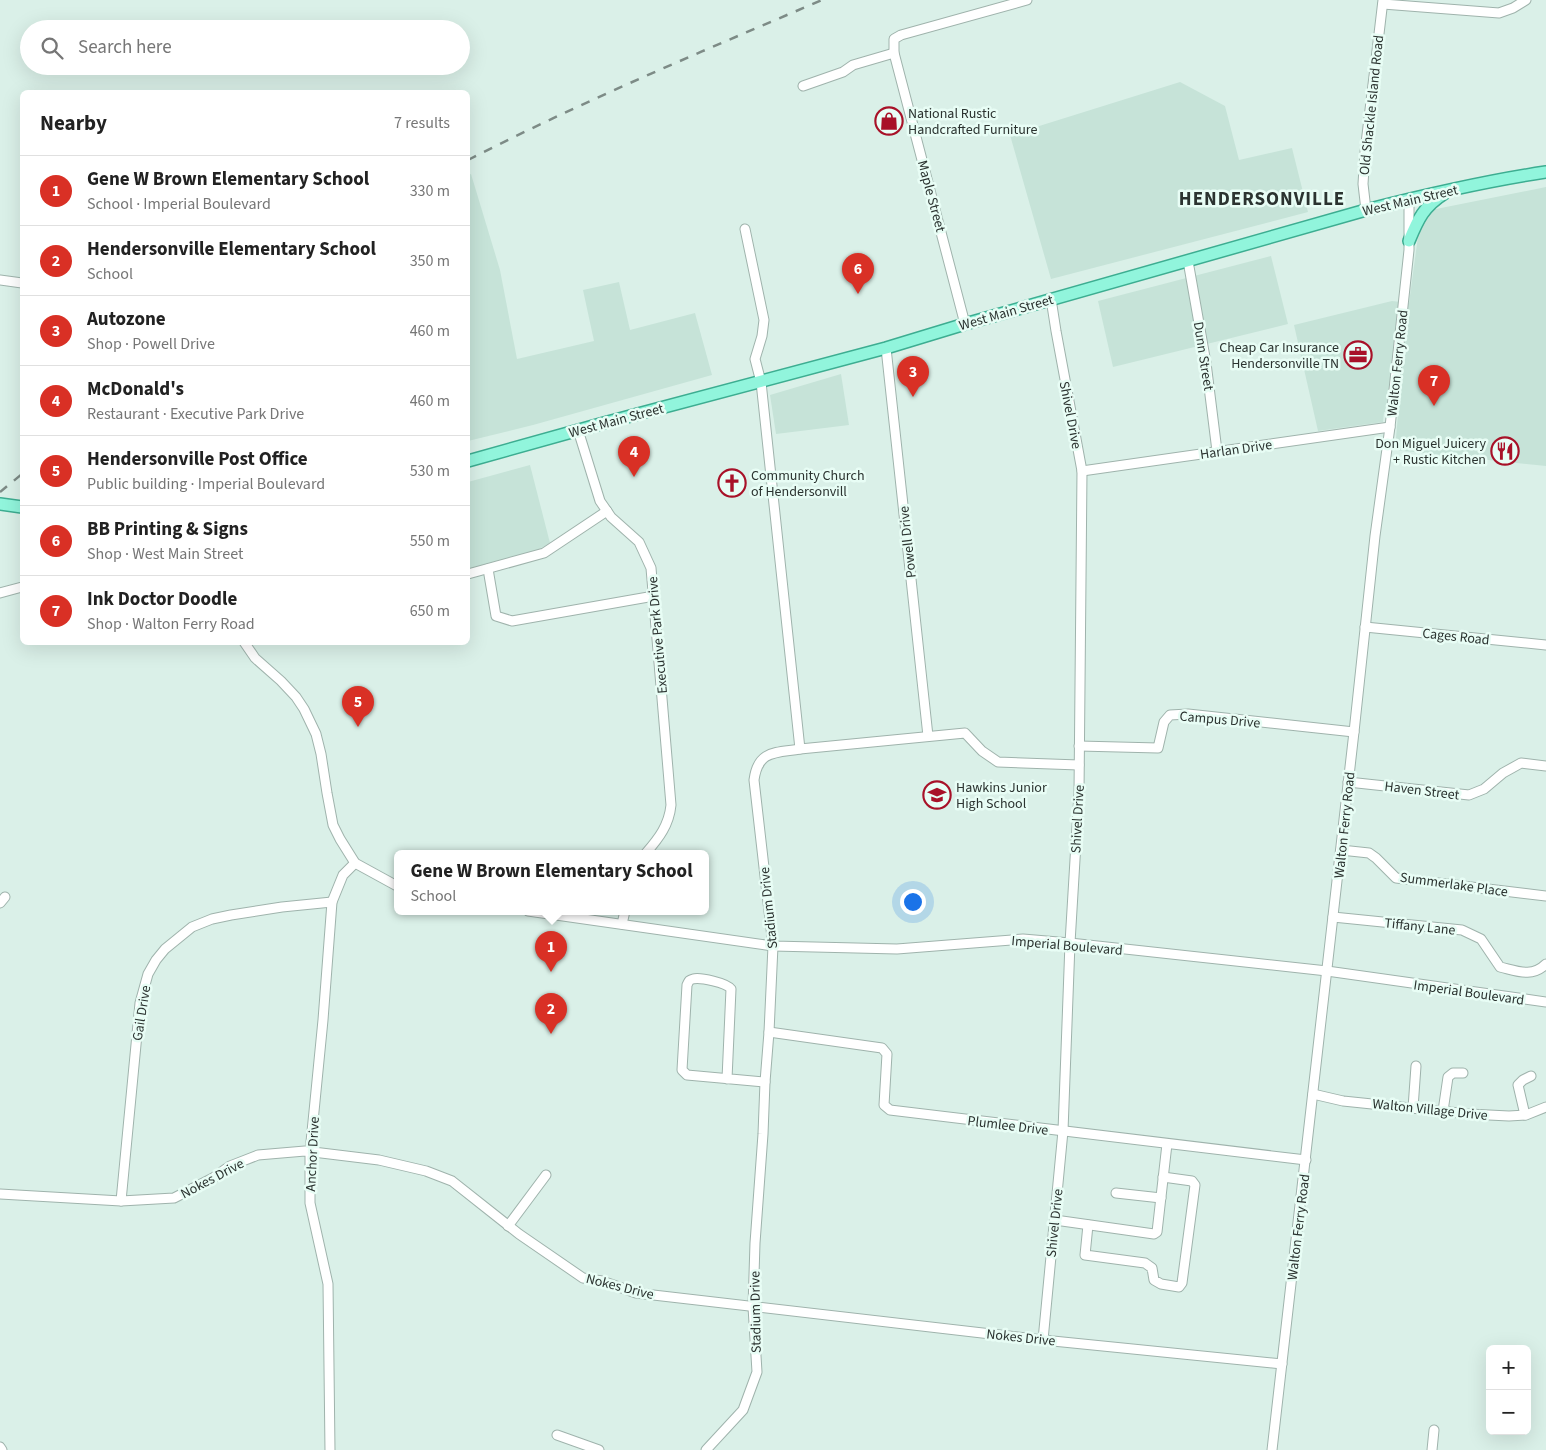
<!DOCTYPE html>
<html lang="en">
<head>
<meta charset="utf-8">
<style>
	body { margin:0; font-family:"Source Sans 3",sans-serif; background:#f2f2f2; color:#222 }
	.controls { position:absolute; right:15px; bottom:15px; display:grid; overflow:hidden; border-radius:8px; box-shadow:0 5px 20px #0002 }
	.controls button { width:45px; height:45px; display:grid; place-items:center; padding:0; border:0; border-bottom:1px solid #e0e0e0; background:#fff; color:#222; font:25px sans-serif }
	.you { position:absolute; left:912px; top:901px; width:18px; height:18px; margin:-12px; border:4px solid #fff; border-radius:50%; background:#1a73e8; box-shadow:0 0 0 8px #1a73e833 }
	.badge { display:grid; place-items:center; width:32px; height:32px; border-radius:50%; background:#d93025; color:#fff; font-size:16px; font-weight:700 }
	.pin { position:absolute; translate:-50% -41px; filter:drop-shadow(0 1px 2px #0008) }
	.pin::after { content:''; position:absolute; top:26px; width:18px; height:15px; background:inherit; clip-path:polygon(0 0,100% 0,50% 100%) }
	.popup { position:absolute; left:394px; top:850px; width:315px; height:65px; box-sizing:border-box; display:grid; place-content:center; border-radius:8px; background:#fff; filter:drop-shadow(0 1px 4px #0005); font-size:16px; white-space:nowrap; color:#767676 }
	.popup b { font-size:19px; color:#222 }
	.popup::after { content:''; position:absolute; left:50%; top:100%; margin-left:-10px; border:10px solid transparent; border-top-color:#fff }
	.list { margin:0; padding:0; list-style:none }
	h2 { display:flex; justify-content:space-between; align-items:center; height:65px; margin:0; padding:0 20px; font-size:21px }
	h2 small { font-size:16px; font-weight:400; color:#767676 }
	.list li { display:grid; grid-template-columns:32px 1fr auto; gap:15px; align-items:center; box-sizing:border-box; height:70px; padding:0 20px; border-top:1px solid #e0e0e0 }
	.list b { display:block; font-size:19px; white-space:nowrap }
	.list p { margin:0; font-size:16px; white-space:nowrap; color:#767676 }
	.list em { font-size:16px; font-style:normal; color:#767676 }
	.icon { flex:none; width:28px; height:28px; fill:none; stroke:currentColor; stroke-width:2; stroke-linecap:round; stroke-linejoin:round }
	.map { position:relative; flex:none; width:1546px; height:1450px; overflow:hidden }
	.search { position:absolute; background:#fff; box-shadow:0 5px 20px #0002; left:20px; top:20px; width:450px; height:55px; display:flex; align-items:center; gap:12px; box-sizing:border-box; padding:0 18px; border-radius:28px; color:#767676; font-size:19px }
	.panel { position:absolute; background:#fff; box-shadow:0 5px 20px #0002; left:20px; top:90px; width:450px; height:555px; border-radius:8px }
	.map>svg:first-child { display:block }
	.built { fill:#c6e3d8 }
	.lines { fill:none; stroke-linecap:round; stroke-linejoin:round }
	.minor-casing { stroke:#9fb3ac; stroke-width:11 }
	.major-casing { stroke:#3dad91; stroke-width:14 }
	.minor { stroke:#fff; stroke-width:9 }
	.major { stroke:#91f5dc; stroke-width:11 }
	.rail { stroke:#7d8b86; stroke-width:2.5; stroke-dasharray:9 9; stroke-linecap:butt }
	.labels { text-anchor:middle; stroke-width:5; stroke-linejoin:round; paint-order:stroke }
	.street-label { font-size:14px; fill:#2b3330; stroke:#e8fdf5 }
	.poi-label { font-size:14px; fill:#2b3330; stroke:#e8fdf5; text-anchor:start }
	.district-label { font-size:19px; font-weight:bold; letter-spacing:1px; fill:#2b3330; stroke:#e8fdf5 }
</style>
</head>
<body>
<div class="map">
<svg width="1546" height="1450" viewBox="0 0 1546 1450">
	<rect width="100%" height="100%" fill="#daf0e8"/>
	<g class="built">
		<polygon points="1180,82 1225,106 1239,160 1292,148 1308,212 1051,279 1010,135"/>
		<polygon points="471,174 500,270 517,359 594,341 583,290 619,282 630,330 695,313 712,375 533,425 468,441 468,175"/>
		<polygon points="1546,187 1546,466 1395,450 1398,414 1384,412 1383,422 1318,431 1294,325 1392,301 1409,303 1419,229 1431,210"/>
		<polygon points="1271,256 1288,324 1113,367 1098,301"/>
		<polygon points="841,374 849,425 776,434 770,395"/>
		<polygon points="530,465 550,543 536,551 468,570 468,482"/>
	</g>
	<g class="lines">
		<g class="minor-casing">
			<g id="minor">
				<polyline points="1383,4 1499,13 1513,8 1526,0"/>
				<polyline points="803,86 843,72 853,65 894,53"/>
				<polyline points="1366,210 1363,184 1365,152 1383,0"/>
				<polyline points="745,229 764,320 762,336 755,359 761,382 800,749"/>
				<polyline points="1188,261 1206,363 1217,451"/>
				<polyline points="0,280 22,283"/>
				<polyline points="965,324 894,53 894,39 901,35 1027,0"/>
				<polyline points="886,348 928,736"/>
				<path d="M578,430l22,71 11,16 28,25 12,26 20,237c-2,20 -12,33 -25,48"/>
				<polyline points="1082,471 1390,427"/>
				<polyline points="488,569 496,616 512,621 654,596"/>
				<polyline points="468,574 544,553 607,511"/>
				<polyline points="0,593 22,587"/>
				<polyline points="1365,627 1546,645"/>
				<polyline points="244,642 255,658 281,681 296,697 304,709 316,734 321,754 327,793 333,825 340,839 355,863 397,886"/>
				<polyline points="1079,746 1158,748 1164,722 1170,715 1188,714 1354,732"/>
				<polyline points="1348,782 1469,795 1484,789 1503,773 1521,763 1546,766"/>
				<polyline points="1341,850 1369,853 1376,858 1396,878 1546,896"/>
				<polyline points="0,903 5,897"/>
				<polyline points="528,911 773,946 897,949 1023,939 1070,943 1327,971 1546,1002"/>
				<path d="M1333,917l129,13 19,9 19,28c17,4 32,11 46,-3"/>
				<polyline points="622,924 625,911"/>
				<polyline points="769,1032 882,1048 887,1054 884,1105 890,1110 1306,1160"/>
				<path d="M727,1079l4,-90c-4,-6 -31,-12 -38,-10 -4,1 -4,2 -6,6l-5,85 5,5 78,7"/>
				<polyline points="1313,1094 1343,1101 1469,1114 1509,1116 1526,1115 1546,1107"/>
				<polyline points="1413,1108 1416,1066"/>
				<polyline points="1443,1111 1448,1077 1453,1073 1463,1073"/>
				<polyline points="1525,1115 1518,1085 1523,1080 1531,1076"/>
				<polyline points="1116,1193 1161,1198"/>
				<polyline points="0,1194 121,1201 174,1198 213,1178 230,1166 258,1155 305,1151 379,1160 426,1171 452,1181 519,1234 583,1278 602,1281 636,1293 1043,1340 1282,1364"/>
				<polyline points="121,1201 140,1003 148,974 156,960 165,949 192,927 212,919 231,915 282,907 332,902"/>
				<polyline points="1055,1220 1154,1234 1157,1232 1167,1144"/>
				<polyline points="1088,1225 1085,1255 1145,1263 1152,1268 1154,1280 1161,1284 1179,1287 1182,1283 1195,1185 1192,1181 1163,1177"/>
				<polyline points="508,1226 546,1175"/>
				<polyline points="1043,1340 1063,1131 1070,943 1079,793 1082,471 1056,331 1051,299"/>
				<polyline points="557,1435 599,1450"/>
				<polyline points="0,1447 2,1450"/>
				<polyline points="330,1450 328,1284 310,1203 310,1152 323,1020 332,902 343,875 355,863"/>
				<path d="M706,1450l37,-40 14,-38 -4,-65 2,-64 8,-109 2,-52 4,-50 4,-86 -19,-166c4,-30 21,-27 46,-31l165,-16 17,18 16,11 81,3"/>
				<polyline points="1272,1450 1354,732 1375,536 1390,427 1409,250 1409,199"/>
				<polyline points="1432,1450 1434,1430"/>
			</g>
		</g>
		<g class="major-casing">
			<g id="major">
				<path d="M1409,241c9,-22 15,-35 36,-48"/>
				<path d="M468,461l136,-38 282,-75 79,-24 401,-114c59,-15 119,-29 180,-38"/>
				<polyline points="0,504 22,507"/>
			</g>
		</g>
		<use href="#minor" class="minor"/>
		<use href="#major" class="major"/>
		<g class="rail">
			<path d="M468,160c115,-59 235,-109 354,-160"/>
			<polyline points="0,492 22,474"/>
		</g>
	</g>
	<defs>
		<g id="shop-ring" transform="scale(1.4375)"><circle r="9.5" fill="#e8fdf5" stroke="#a81128" stroke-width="1.5"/><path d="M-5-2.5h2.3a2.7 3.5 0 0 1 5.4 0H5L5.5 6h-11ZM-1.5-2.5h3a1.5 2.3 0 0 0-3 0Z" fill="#a81128"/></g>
		<g id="office-ring" transform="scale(1.4375)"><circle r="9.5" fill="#e8fdf5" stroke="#a81128" stroke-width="1.5"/><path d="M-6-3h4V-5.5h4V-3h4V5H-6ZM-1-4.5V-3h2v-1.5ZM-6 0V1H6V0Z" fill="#a81128"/></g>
		<g id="restaurant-ring" transform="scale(1.4375)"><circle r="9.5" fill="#e8fdf5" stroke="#a81128" stroke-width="1.5"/><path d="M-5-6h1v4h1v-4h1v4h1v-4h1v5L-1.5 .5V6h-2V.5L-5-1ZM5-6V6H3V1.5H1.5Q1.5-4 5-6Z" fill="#a81128"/></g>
		<g id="church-ring" transform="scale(1.4375)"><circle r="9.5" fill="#e8fdf5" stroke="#a81128" stroke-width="1.5"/><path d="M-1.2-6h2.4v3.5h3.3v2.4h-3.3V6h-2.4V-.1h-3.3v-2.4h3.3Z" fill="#a81128"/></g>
		<g id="school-ring" transform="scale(1.4375)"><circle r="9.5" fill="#e8fdf5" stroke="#a81128" stroke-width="1.5"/><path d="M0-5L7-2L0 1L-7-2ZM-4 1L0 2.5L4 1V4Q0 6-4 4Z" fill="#a81128"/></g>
	</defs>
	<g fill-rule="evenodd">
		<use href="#shop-ring" x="889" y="121"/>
		<use href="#office-ring" x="1358" y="355"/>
		<use href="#restaurant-ring" x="1505" y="451"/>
		<use href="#church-ring" x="732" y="483"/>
		<use href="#school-ring" x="937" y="795"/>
	</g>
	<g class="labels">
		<g class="street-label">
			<text transform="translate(1371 105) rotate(-84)" y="5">Old Shackle Island Road</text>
			<text transform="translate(932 196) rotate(75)" y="5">Maple Street</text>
			<text transform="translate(1410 200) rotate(-13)" y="5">West Main Street</text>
			<text transform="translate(1006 312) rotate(-16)" y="5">West Main Street</text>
			<text transform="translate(1204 356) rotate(81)" y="5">Dunn Street</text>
			<text transform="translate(1397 363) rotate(-84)" y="5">Walton Ferry Road</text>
			<text transform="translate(1071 415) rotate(79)" y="5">Shivel Drive</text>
			<text transform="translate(616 420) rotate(-15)" y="5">West Main Street</text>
			<text transform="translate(1236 449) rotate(-8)" y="5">Harlan Drive</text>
			<text transform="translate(907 542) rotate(-96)" y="5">Powell Drive</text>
			<text transform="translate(657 635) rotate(-95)" y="5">Executive Park Drive</text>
			<text transform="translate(1456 636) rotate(6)" y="5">Cages Road</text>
			<text transform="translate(1220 719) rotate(5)" y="5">Campus Drive</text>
			<text transform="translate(1422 790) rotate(7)" y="5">Haven Street</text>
			<text transform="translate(1077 819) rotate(-87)" y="5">Shivel Drive</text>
			<text transform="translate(1344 825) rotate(-84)" y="5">Walton Ferry Road</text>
			<text transform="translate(1454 884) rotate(8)" y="5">Summerlake Place</text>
			<text transform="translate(768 908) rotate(-96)" y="5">Stadium Drive</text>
			<text transform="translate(1420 926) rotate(6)" y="5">Tiffany Lane</text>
			<text transform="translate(1067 945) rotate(5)" y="5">Imperial Boulevard</text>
			<text transform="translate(1469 992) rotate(8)" y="5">Imperial Boulevard</text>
			<text transform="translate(141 1013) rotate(-81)" y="5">Gail Drive</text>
			<text transform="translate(1430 1109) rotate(6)" y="5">Walton Village Drive</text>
			<text transform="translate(1008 1125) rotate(7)" y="5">Plumlee Drive</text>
			<text transform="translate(312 1154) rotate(-87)" y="5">Anchor Drive</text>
			<text transform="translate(212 1178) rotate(-28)" y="5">Nokes Drive</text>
			<text transform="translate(1054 1223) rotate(-84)" y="5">Shivel Drive</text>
			<text transform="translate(1298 1227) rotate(-83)" y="5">Walton Ferry Road</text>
			<text transform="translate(620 1286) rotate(14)" y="5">Nokes Drive</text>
			<text transform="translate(755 1312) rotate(-91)" y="5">Stadium Drive</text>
			<text transform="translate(1021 1337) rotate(6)" y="5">Nokes Drive</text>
		</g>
		<g class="poi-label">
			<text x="908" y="118">National Rustic<tspan x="908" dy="16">Handcrafted Furniture</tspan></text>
			<text x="1339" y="352" text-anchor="end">Cheap Car Insurance<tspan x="1339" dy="16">Hendersonville TN</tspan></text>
			<text x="1486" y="448" text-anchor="end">Don Miguel Juicery<tspan x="1486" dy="16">+ Rustic Kitchen</tspan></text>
			<text x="751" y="480">Community Church<tspan x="751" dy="16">of Hendersonvill</tspan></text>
			<text x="956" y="792">Hawkins Junior<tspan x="956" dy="16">High School</tspan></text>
		</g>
		<g class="district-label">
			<text x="1262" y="205">HENDERSONVILLE</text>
		</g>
	</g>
</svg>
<div class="controls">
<button>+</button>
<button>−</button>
</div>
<div class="you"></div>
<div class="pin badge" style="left:551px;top:972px">1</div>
<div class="popup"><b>Gene W Brown Elementary School</b>School</div>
<div class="pin badge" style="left:551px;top:1034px">2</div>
<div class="pin badge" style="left:913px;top:397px">3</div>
<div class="pin badge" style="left:634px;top:477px">4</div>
<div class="pin badge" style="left:358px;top:727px">5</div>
<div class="pin badge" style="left:858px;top:294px">6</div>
<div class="pin badge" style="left:1434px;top:406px">7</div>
<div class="search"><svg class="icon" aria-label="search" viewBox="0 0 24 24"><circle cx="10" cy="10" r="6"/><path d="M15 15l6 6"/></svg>Search here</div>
<section class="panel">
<h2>Nearby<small>7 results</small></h2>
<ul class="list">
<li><span class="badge">1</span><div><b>Gene W Brown Elementary School</b><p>School · Imperial Boulevard</p></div><em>330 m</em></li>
<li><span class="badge">2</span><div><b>Hendersonville Elementary School</b><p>School</p></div><em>350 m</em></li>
<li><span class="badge">3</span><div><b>Autozone</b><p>Shop · Powell Drive</p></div><em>460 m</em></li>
<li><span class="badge">4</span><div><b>McDonald's</b><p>Restaurant · Executive Park Drive</p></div><em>460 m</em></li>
<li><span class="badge">5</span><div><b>Hendersonville Post Office</b><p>Public building · Imperial Boulevard</p></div><em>530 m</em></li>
<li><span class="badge">6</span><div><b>BB Printing &amp; Signs</b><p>Shop · West Main Street</p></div><em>550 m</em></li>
<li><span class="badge">7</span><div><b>Ink Doctor Doodle</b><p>Shop · Walton Ferry Road</p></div><em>650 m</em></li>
</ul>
</section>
</div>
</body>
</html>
